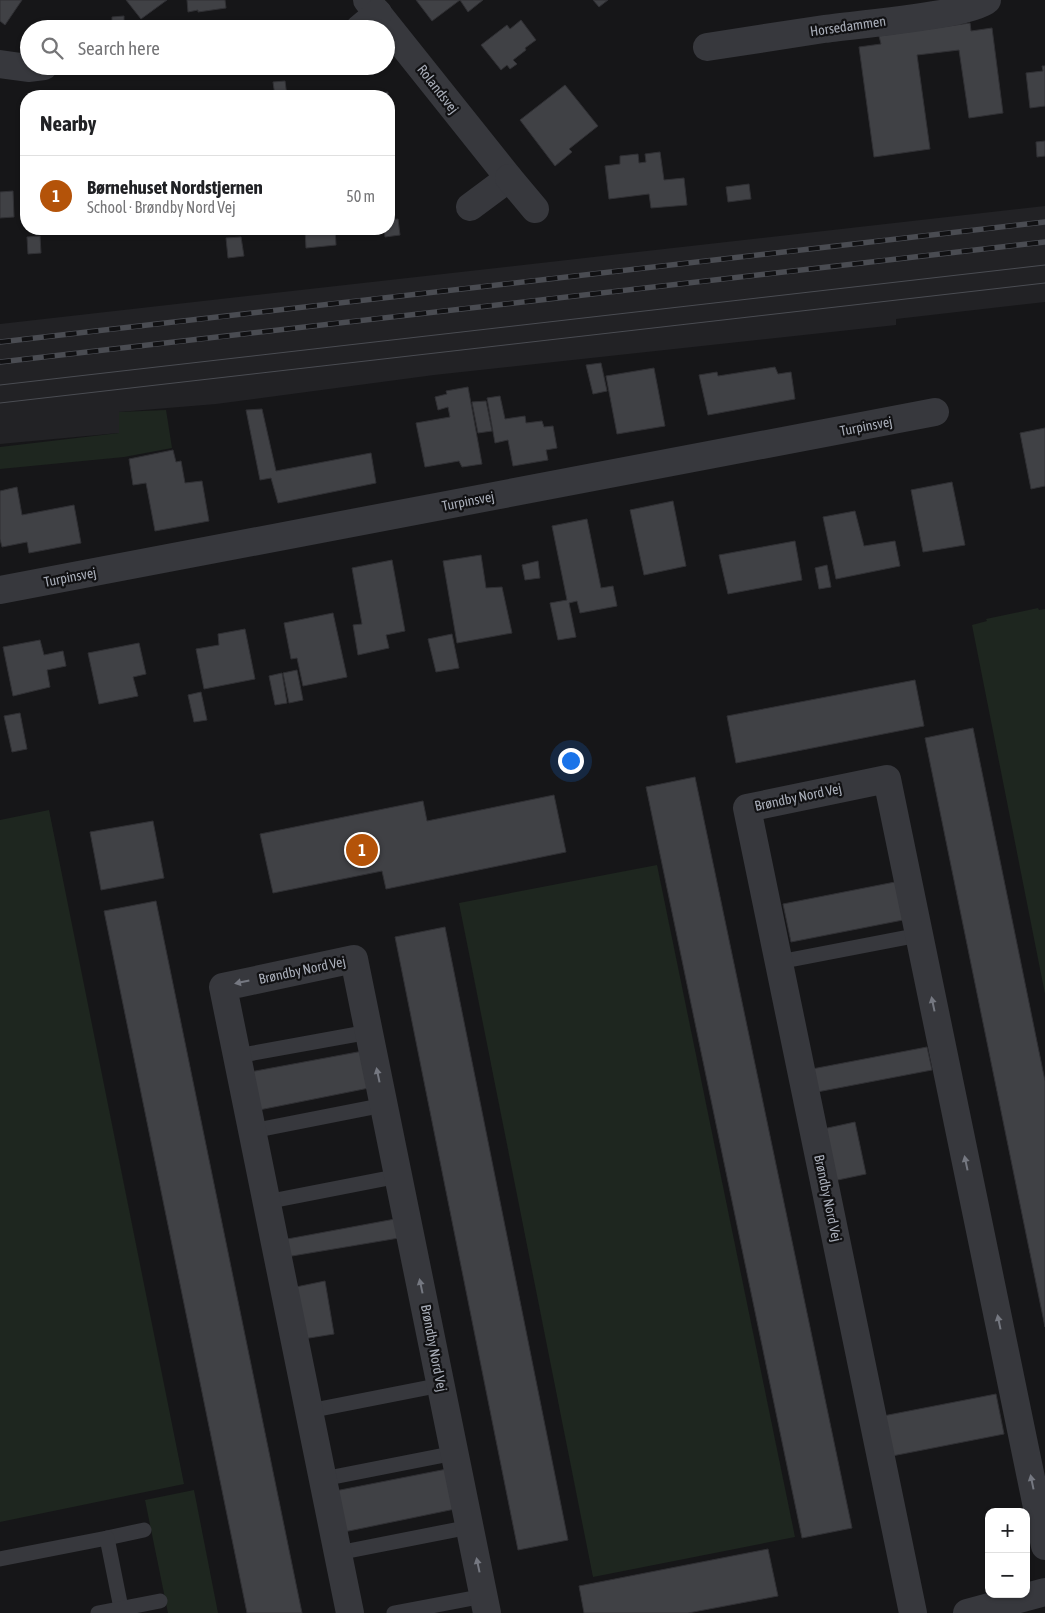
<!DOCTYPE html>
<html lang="en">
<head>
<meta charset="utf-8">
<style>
	body { margin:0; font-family:"Asap Condensed",sans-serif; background:#f6f6f6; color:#202124 }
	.controls { position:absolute; right:15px; bottom:15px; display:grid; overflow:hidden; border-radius:10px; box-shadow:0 1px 4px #0004 }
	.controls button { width:45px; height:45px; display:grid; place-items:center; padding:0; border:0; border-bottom:1px solid #e0e0e0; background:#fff; color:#202124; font:25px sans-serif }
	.you { position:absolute; left:570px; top:760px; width:18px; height:18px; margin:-12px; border:4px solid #fff; border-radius:50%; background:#1a73e8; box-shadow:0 0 0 8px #1a73e833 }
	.badge { display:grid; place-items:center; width:32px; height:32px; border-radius:50%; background:#b45309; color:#fff; font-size:16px; font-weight:700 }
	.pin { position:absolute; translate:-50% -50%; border:2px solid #fff; box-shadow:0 1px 5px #0006 }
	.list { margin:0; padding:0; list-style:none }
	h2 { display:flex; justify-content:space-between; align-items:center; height:65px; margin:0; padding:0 20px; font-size:21px }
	h2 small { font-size:16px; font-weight:400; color:#757577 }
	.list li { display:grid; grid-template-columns:32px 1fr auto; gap:15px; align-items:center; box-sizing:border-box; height:80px; padding:0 20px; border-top:1px solid #e0e0e0 }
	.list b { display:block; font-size:19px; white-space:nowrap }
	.list p { margin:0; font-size:16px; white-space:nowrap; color:#757577 }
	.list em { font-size:16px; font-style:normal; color:#757577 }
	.icon { flex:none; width:28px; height:28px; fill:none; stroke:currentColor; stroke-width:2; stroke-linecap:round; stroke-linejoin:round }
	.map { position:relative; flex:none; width:1045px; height:1613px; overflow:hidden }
	.search { position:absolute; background:#fff; box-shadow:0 1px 4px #0004; left:20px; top:20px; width:375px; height:55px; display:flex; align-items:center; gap:12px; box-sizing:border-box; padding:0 18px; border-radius:28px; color:#757577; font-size:19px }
	.panel { position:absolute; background:#fff; box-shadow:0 1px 4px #0004; left:20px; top:90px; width:375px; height:145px; border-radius:20px }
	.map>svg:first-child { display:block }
	.built { fill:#222225 }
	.green { fill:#1e261f }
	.building { fill:#404145; stroke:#303034 }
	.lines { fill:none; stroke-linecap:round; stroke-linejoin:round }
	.lane { stroke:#37383d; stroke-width:15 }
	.street { stroke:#37383d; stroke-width:28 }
	.tram { stroke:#4a4c52; stroke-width:1 }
	.rail-casing { stroke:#4a4c52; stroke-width:5.5 }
	.rail { stroke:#111113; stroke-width:4; stroke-dasharray:11; stroke-linecap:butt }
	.oneway { fill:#757881 }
	.labels { text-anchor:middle; stroke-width:4.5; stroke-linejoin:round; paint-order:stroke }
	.street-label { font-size:14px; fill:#a8adb8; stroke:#111113 }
</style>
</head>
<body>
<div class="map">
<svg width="1045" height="1613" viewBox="0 0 1045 1613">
	<rect width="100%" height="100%" fill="#161618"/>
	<polygon class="built" points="1045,206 1045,302 896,319 896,325 434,375 216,404 119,412 119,433 0,444 0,324"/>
	<g class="green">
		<polygon points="166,410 172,448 124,457 0,469 0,447 119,433 119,412"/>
		<polygon points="1038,608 1039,610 1045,609 1045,994 972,625 987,621 986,619"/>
		<polygon points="49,810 184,1484 0,1522 0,820"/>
		<polygon points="657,865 795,1537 593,1577 459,903"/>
		<polygon points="194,1490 218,1613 168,1613 145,1500"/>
	</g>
	<g class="building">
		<polygon points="0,0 22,0 5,25 0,21"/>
		<polygon points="126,0 167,0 141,19"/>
		<polygon points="187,0 225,0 226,8 198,12 198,10 188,12"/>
		<polygon points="416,0 483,0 468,12 460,0 432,21"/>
		<polygon points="593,0 608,0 599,7"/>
		<polygon points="124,16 124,25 129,25 130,29 106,29 106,27 112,26 112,17"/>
		<polygon points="521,20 536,40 525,48 526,50 513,60 517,64 510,69 507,65 501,70 481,45 507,25 510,29"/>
		<polygon points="970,23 971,31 992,28 1003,113 969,118 959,50 917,55 930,149 874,157 859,47 881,44 879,36"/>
		<polygon points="1042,66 1045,66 1045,106 1030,108 1026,73 1043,71"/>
		<polygon points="285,81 287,96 275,96 273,82"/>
		<polygon points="565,85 598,126 569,149 572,152 555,166 520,120"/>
		<polygon points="388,92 388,96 373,96 372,94"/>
		<polygon points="389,99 393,139 389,140"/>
		<polygon points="1045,141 1045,156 1037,157 1036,142"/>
		<polygon points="660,152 664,180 684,178 687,205 651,208 649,194 609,199 605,166 620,164 620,156 638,154 639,163 646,162 645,154"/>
		<polygon points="389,167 393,202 389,203"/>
		<polygon points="749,184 751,199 728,202 726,187"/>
		<polygon points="13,191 14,217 0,218 0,192"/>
		<polygon points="398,219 400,235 385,237 384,229 389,229 389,220"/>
		<polygon points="305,229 335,229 336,245 306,248"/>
		<polygon points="40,236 41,253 28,254 27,237"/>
		<polygon points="241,237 244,256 228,258 226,238"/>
		<polygon points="601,363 607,391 593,394 586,365"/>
		<polygon points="775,367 778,374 791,372 795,399 708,415 699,375 717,372 718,376"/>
		<polygon points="654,368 665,426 617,434 606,376"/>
		<polygon points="468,387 482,464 462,467 459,461 425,467 416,423 450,417 448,407 438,410 435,397 447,394 446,391"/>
		<polygon points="500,396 505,419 525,416 526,423 542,421 544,427 553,426 557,448 546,450 548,460 513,466 508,440 495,443 487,398"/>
		<polygon points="486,401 492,431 478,433 472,402"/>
		<polygon points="262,409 276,471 371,453 376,483 278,503 271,478 260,480 246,410"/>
		<polygon points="1045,428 1045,486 1031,489 1020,433"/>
		<polygon points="173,450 176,462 181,461 185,483 202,481 209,521 155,531 146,483 133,485 129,459"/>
		<polygon points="952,482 965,545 923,552 911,490"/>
		<polygon points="17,487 22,515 74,505 81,543 29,553 27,542 2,547 0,539 0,491"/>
		<polygon points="673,501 686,566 644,575 630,510"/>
		<polygon points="855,511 864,546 895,541 900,566 836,579 823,517"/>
		<polygon points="587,519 601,588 613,586 617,606 580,613 577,601 569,603 576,637 558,640 550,603 567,600 552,526"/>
		<polygon points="795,541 802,580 728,594 719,555"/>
		<polygon points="481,555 486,588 502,587 512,633 457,643 443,561"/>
		<polygon points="392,560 405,631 386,635 389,648 358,655 353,625 362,624 352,568"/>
		<polygon points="538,561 540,578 525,580 522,565"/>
		<polygon points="827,565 831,587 819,589 815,568"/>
		<polygon points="333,613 347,677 303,686 297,658 291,659 284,623"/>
		<polygon points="245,629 255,679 204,689 196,649 219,645 218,634"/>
		<polygon points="452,634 459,668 436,672 428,639"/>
		<polygon points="40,640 44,655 63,651 66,666 47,670 50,687 13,696 3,647"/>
		<polygon points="139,643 146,674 133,677 138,696 99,704 88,653"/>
		<polygon points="297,670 303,700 289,703 283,673"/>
		<polygon points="282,673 287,703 275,705 269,676"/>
		<polygon points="915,680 924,726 736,763 727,716"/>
		<polygon points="201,692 207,720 194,722 188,695"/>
		<polygon points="20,713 27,749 12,752 4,716"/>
		<polygon points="973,728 1045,1081 1045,1327 925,738"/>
		<polygon points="695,777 852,1528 802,1538 646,787"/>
		<polygon points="554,795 566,852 386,889 382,871 273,893 260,834 423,801 427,821"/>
		<polygon points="153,821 164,878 101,890 90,832"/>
		<polygon points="895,882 903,920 791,942 783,904"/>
		<polygon points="156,901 302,1613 247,1613 104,911"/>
		<polygon points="445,927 568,1540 518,1550 395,937"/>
		<polygon points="927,1047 932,1070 817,1092 812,1069"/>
		<polygon points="363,1051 369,1088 259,1110 250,1072"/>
		<polygon points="855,1122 866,1174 833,1181 823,1129"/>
		<polygon points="395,1219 399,1238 286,1257 282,1240"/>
		<polygon points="325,1281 334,1334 303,1339 291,1288"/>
		<polygon points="996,1394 1004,1434 892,1456 883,1416"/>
		<polygon points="447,1469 455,1509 339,1533 330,1492"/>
		<polygon points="768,1549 778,1596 688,1613 584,1613 579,1586"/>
	</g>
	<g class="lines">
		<g class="lane">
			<polyline points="779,962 919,935"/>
			<polyline points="237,1056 369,1032"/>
			<polyline points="252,1131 384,1105"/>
			<polyline points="266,1202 399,1176"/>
			<polyline points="309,1411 441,1385"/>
			<polyline points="323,1479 455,1453"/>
			<polyline points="107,1538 144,1530"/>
			<polyline points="338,1553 470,1527"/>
			<polyline points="0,1559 107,1538 122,1613"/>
			<polyline points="98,1613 160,1601"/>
			<polyline points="394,1613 484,1596"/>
		</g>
		<g class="street">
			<polyline points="367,0 509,178 470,207"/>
			<polyline points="359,29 378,13"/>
			<path d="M707,47c39,-6 78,-12 117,-18 28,-4 148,-14 163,-29"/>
			<polyline points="0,64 28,68 44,66"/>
			<polyline points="509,178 535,209"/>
			<polyline points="0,590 935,412"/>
			<polyline points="350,1613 223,987 354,959 487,1613"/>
			<polyline points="913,1613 747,808 887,779 1045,1546"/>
			<polyline points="967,1613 1045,1592"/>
		</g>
		<g class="tram">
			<polyline points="0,385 1045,265"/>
			<polyline points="0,403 1045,283"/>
		</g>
		<g class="rail-casing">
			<g id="rail">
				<polyline points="0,342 1045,222"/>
				<polyline points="0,362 1045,242"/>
			</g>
		</g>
		<use href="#rail" class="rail"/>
	</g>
	<defs><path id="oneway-solid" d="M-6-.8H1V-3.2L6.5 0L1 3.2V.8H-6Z" transform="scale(1.25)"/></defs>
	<g class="oneway">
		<use href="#oneway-solid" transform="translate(242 982) rotate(168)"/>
		<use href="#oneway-solid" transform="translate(933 1004) rotate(-102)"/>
		<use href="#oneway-solid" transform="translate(378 1075) rotate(-102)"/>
		<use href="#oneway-solid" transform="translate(966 1163) rotate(-102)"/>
		<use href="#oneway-solid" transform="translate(421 1286) rotate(-102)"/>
		<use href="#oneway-solid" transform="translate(999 1322) rotate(-102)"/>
		<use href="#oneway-solid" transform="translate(1032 1482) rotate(-102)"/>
		<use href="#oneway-solid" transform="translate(478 1565) rotate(-102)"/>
	</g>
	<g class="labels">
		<g class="street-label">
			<text transform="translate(848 26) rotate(-8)" y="5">Horsedammen</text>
			<text transform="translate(438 89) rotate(52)" y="5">Rolandsvej</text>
			<text transform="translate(866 426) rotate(-11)" y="5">Turpinsvej</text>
			<text transform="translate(468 501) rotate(-11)" y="5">Turpinsvej</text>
			<text transform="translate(70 577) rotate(-11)" y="5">Turpinsvej</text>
			<text transform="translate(798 797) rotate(-12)" y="5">Brøndby Nord Vej</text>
			<text transform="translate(302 970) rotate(-12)" y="5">Brøndby Nord Vej</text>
			<text transform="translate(828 1198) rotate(78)" y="5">Brøndby Nord Vej</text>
			<text transform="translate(434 1348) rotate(79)" y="5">Brøndby Nord Vej</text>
		</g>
	</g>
</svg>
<div class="controls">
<button>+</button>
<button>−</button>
</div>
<div class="you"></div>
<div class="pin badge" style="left:362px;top:850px">1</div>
<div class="search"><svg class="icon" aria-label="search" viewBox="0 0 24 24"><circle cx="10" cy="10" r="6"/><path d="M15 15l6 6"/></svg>Search here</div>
<section class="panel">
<h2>Nearby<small></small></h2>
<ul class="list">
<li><span class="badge">1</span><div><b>Børnehuset Nordstjernen</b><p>School · Brøndby Nord Vej</p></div><em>50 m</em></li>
</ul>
</section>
</div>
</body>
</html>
